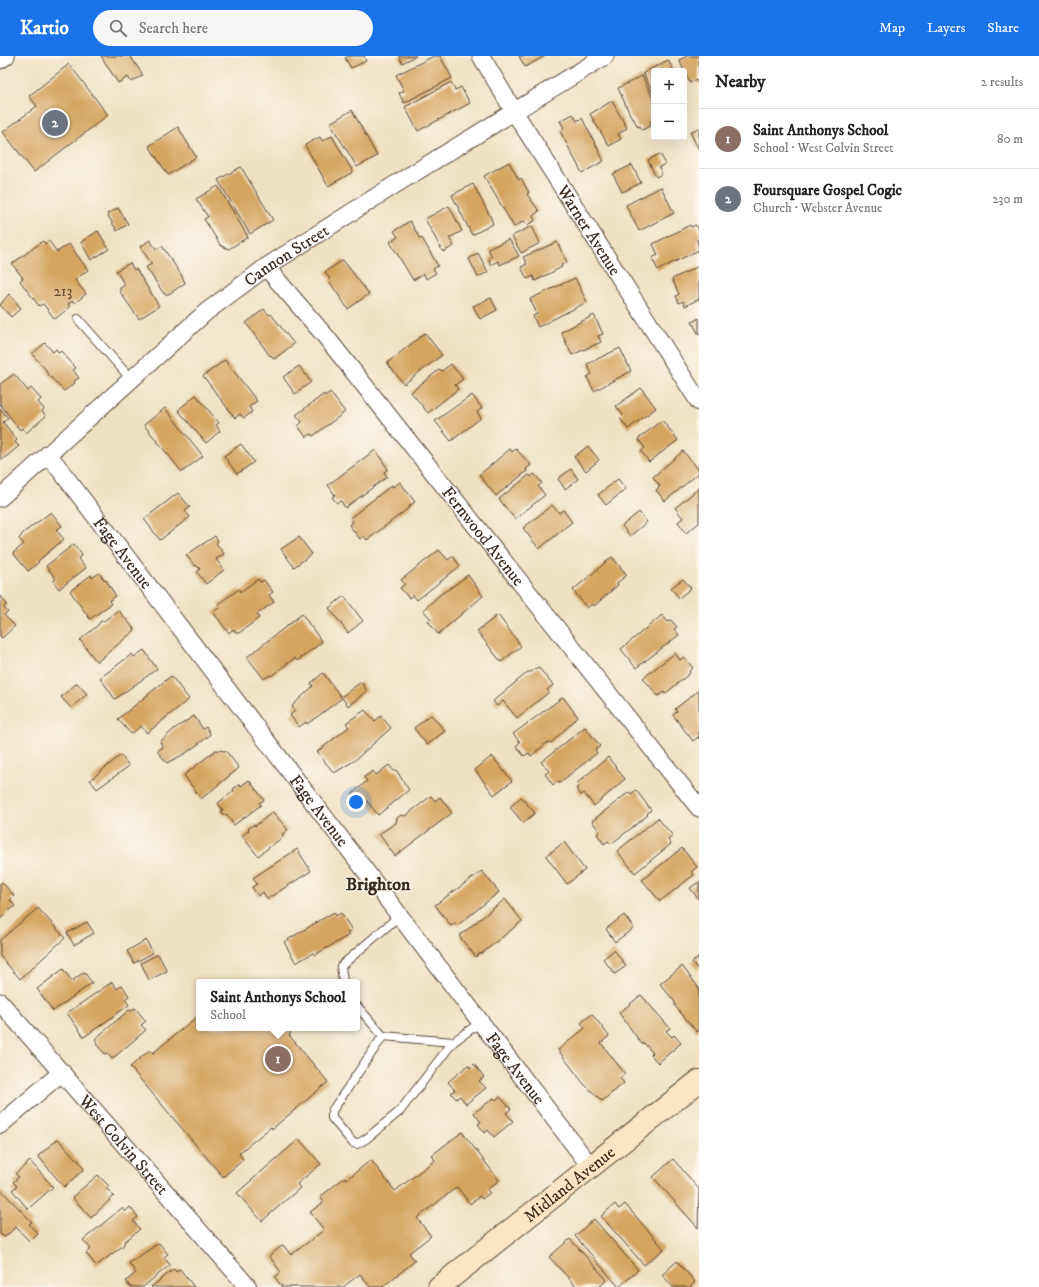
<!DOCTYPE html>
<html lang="en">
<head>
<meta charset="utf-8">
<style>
	body { margin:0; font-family:"IM FELL DW Pica",serif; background:#f6f6f6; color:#222 }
	.controls { position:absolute; right:12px; top:12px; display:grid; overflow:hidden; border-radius:4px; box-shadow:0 4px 16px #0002 }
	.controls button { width:36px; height:36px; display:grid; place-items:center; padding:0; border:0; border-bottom:1px solid #e0e0e0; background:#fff; color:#222; font:20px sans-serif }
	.you { position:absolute; left:356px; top:746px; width:14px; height:14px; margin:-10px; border:3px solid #fff; border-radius:50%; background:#1a73e8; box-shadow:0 0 0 6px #1a73e833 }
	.badge { display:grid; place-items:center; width:26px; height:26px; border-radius:50%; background:#1a73e8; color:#fff; font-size:13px; font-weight:700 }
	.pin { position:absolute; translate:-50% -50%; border:2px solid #fff; box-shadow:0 1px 4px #0006 }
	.popup { position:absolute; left:196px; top:923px; width:164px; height:52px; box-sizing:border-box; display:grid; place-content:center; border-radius:4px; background:#fff; filter:drop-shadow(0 1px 3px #0005); font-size:13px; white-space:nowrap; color:#767676 }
	.popup b { font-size:15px; color:#222 }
	.popup::after { content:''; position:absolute; left:50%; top:100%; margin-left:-8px; border:8px solid transparent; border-top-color:#fff }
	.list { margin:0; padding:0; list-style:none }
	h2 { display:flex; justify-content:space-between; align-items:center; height:52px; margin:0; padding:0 16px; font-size:17px }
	h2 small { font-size:13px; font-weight:400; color:#767676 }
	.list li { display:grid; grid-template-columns:26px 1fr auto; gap:12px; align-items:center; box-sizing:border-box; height:60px; padding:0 16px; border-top:1px solid #e0e0e0 }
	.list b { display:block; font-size:15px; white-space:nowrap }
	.list p { margin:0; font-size:13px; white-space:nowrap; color:#767676 }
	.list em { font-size:13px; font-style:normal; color:#767676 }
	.icon { flex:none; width:22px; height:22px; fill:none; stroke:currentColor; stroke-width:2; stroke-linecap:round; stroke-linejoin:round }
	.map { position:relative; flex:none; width:699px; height:1231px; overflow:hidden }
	header { display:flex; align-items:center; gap:24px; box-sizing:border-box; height:56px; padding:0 20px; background:#1a73e8; color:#fff }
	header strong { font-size:19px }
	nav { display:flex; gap:22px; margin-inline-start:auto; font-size:14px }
	.search { width:280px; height:36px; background:#f6f6f6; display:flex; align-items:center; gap:10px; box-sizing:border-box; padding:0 14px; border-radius:22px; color:#767676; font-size:15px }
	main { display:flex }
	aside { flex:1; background:#fff }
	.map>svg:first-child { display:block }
	.building { fill:#d5a561 }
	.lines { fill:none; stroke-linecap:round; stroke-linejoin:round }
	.lane-casing { stroke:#564537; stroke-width:10 }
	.street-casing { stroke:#564537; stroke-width:19 }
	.secondary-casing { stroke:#564537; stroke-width:24 }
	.lane { stroke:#fff; stroke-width:8 }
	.street { stroke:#fff; stroke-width:17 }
	.secondary { stroke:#fce5c4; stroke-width:22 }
	.labels { text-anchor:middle; stroke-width:3; stroke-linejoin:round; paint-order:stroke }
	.number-label { font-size:15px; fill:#62492f }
	.street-label { font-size:17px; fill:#3b2a1e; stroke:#fbf7ec }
	.neighbourhood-label { font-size:18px; font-weight:bold; fill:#3b2a1e; stroke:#fbf7ec }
</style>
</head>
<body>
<header>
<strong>Kartio</strong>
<div class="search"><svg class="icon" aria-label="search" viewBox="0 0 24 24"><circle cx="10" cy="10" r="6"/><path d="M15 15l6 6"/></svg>Search here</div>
<nav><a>Map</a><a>Layers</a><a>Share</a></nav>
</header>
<main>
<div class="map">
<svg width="699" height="1231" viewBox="0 0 699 1231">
	<rect width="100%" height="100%" fill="#fbf7ec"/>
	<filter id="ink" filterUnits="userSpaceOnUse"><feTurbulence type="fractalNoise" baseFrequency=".025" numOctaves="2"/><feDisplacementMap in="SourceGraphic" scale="8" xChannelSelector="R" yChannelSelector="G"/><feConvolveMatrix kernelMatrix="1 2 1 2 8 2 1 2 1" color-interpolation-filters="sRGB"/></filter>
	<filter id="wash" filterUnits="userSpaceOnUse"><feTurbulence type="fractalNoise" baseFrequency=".012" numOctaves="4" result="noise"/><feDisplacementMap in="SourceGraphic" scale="16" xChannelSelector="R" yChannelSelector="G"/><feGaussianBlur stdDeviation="0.9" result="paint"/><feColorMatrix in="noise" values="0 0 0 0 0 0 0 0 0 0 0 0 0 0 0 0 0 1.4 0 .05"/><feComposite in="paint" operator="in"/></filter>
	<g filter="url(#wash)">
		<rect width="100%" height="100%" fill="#f0e1c2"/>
		<g id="blocks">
			<g class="building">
				<polygon points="101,0 130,0 143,19 131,26 128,21 118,27"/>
				<polygon points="349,0 364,0 366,5 351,12 345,2"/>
				<polygon points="399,0 416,0 402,7"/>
				<polygon points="434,0 440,0 452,22 404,47 399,37 404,35 396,19"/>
				<polygon points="519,0 545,0 525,11"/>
				<polygon points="687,0 699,0 699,30 696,24 690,27 679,4"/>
				<polygon points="668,4 674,15 654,15 654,39 643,17"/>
				<polygon points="69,8 108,59 34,116 3,76 37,50 29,40"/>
				<polygon points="642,20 654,44 654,63 650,65 652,69 642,74 640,70 638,71 633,62 632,63 618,32"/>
				<polygon points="451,26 455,34 461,31 470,47 418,75 405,51"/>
				<polygon points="612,45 627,72 618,78 621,83 609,90 590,58"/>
				<polygon points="352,54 377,100 357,111 330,67"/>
				<polygon points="573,58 577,65 582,62 604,105 582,117 560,75 564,72 560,65"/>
				<polygon points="178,71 196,101 168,119 149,90"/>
				<polygon points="699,72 699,94 690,76"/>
				<polygon points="332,80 353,116 328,130 305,89 320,81 322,85"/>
				<polygon points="660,98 666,108 659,111 662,118 656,121 648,104"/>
				<polygon points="509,106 519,124 521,122 529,137 527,138 539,155 533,160 535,165 527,169 524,165 514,171 484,120"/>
				<polygon points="632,109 641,127 622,136 613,118"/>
				<polygon points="241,111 273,164 250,178 218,124"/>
				<polygon points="473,128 491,162 493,168 472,179 452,139"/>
				<polygon points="218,130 248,181 229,193 221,190 204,163 208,161 196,143"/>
				<polygon points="661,131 674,157 639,175 626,149"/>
				<polygon points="449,150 462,175 449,182 454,190 443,196 425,163"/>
				<polygon points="118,152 128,168 117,175 107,158"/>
				<polygon points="410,165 420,183 422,182 438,210 433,213 436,217 426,223 424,218 413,224 390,186 398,181 394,175"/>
				<polygon points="690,169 691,171 696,169 699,174 699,183 697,184 699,194 658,214 652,202 658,199 653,188"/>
				<polygon points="532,170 540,187 521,197 512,180"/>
				<polygon points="98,175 109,193 91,204 81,186"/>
				<polygon points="509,183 519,200 500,209 498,205 490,209 489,202 492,200 488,193"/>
				<polygon points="150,184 156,193 162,190 182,220 185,227 169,238 164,238 146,211 152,208 140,191"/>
				<polygon points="43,185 45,188 49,185 57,196 69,188 88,214 75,224 86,238 75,247 73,245 68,248 70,251 55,263 43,248 39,250 20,225 23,222 12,208"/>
				<polygon points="557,186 567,206 561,209 562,211 535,225 533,220 527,223 521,211 527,208 523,201"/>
				<polygon points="478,197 488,216 478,221 469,203"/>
				<polygon points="343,204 369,238 348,253 329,225 330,223 325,216"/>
				<polygon points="130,207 134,214 136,213 159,250 139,263 120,236 120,232 125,229 116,215"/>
				<polygon points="699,210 699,243 685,250 683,245 679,247 676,240 679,238 672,223"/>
				<polygon points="575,222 587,246 538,271 533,260 537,258 530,243"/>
				<polygon points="9,238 21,252 11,261 0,249"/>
				<polygon points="491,242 497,254 480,263 473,250"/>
				<polygon points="264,253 269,259 271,258 294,288 274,303 271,299 270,300 246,267"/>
				<polygon points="594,259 603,278 598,280 601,286 572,299 561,276"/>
				<polygon points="699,262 699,279 692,266"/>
				<polygon points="425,277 442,299 404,328 387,307"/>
				<polygon points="45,287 53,296 56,293 59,297 61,295 76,312 73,314 79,322 74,325 75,327 64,335 46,316 47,315 32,298"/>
				<polygon points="620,292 631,315 594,335 587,321 592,318 587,308"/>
				<polygon points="225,304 257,345 249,351 252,356 244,362 240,358 235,362 203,320"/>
				<polygon points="451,308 463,323 455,329 458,333 428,357 411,336 440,313 442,315"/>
				<polygon points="299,310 311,326 295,338 283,321"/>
				<polygon points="14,318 28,335 31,332 41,343 38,346 44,353 42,355 46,360 26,377 22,372 20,374 0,348 0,328"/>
				<polygon points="641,332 656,352 628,373 620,362 623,359 616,350"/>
				<polygon points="330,336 345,356 313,380 311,378 306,381 298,370 302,366 296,359 324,338 325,340"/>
				<polygon points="196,339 219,367 216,369 220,375 206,387 178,354"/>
				<polygon points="472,339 482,352 477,356 481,362 451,385 435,365"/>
				<polygon points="0,352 8,362 3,366 17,384 15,386 19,390 2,404 0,400"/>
				<polygon points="165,352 203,400 182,416 144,369"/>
				<polygon points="662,364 678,384 649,406 641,395 645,392 638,383"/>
				<polygon points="241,388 254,406 237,418 224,400"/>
				<polygon points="588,390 599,404 586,415 574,401"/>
				<polygon points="510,393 512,396 516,393 531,409 526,413 527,415 496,440 479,419"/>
				<polygon points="375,394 388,413 384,416 387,421 345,452 341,445 337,447 332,441 335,439 328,429"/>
				<polygon points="683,395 699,414 699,417 665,445 656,434 660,430 653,421"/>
				<polygon points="571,413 578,423 565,433 558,423"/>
				<polygon points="534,418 542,427 538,430 545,439 515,463 499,443 529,419 531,421"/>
				<polygon points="618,423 626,433 606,449 598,439"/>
				<polygon points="400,426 415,446 409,450 410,451 367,484 364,480 360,483 349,469 353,466 350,462 392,429 393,431"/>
				<polygon points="699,432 699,467 686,477 678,466 683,462 675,452"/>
				<polygon points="178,437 190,451 185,455 190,461 160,484 144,463"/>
				<polygon points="552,449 559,457 563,454 572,466 539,493 523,472"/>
				<polygon points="51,456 62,470 56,474 64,483 38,505 39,506 28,515 13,497 24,488 19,483 23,477"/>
				<polygon points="639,456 647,466 630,480 622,470"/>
				<polygon points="215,480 218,485 216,487 224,498 216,503 224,514 206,528 197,516 200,513 196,509 195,510 186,499"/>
				<polygon points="299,481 312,498 294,511 281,493"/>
				<polygon points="74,488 82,499 78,503 86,512 59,533 53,525 56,523 46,510"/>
				<polygon points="439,494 448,504 453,500 460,510 417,544 413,539 409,542 400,532 405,528 401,524"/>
				<polygon points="612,501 627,519 617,527 618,529 594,550 592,548 587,552 573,534"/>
				<polygon points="99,517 105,525 106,524 116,540 109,545 111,548 90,563 70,535 91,519 92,522"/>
				<polygon points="468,519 483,540 438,578 428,565 431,563 423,554 442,537 449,533"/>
				<polygon points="258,523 260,526 264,524 273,536 269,539 274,546 257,558 259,562 239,577 236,577 233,573 229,577 213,556 220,551 218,548 239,533 240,536"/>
				<polygon points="683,523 691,532 679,542 671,532"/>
				<polygon points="0,540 7,548 4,552 8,556 4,559 15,570 2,582 0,580"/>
				<polygon points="344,540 363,565 348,577 329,552"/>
				<polygon points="118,554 135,574 97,606 80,584 97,570 101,565 104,565"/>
				<polygon points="302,558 322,586 297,605 295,602 271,620 270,619 264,623 247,601"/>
				<polygon points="498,559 521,590 501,606 477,575"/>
				<polygon points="662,559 668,566 671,564 677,571 674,573 679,579 636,612 621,593"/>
				<polygon points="144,594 157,613 115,643 100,622 132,598 134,601"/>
				<polygon points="675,597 680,604 684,601 693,612 689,615 690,617 665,638 664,636 658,640 643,622"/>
				<polygon points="538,611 553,629 547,634 549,636 517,662 503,645 497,650 493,645 528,616 531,616"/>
				<polygon points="323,617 341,641 361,626 367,635 348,650 342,642 317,661 307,668 306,666 299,671 290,659 295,655 292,650 313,630 311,627"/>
				<polygon points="171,620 189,643 147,677 141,670 131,678 118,663"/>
				<polygon points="77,627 87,638 71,652 61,641"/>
				<polygon points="699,634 699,683 698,681 693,685 673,659 677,655 675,653"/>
				<polygon points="563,641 578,661 551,687 548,686 531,700 529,697 524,700 516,690 520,686 513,678"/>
				<polygon points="365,654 375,665 381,660 391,672 354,705 334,717 317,696 349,671 346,667"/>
				<polygon points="431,659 445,675 427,689 414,672"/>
				<polygon points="194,660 203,673 206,671 210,677 209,680 186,697 167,707 157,695 163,691 160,686 174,673"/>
				<polygon points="585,671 600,690 595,694 597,697 559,727 557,726 553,729 545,718 549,715 541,706"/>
				<polygon points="216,694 226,695 239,712 201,743 184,719"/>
				<polygon points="121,699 129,710 97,733 90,724"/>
				<polygon points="492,700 512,725 494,739 475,714"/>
				<polygon points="608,701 625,723 594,750 584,737 581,739 576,733 579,731 576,728"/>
				<polygon points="389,709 394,715 396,714 409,734 378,759 367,745 361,749 352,738 367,725 364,721 373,715 376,719"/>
				<polygon points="249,724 264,744 259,747 261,749 234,769 226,758 224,760 221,755 223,754 218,747 234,735 233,733 240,728 241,730"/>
				<polygon points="636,734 651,754 647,758 648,759 611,788 608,785 604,788 597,778 600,776 592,765 629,736 631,738"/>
				<polygon points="431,740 435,745 440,741 452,757 395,800 379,778 396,767 397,762 401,759 405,760"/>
				<polygon points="521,741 535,757 523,767 510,751"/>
				<polygon points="273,756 288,774 282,778 284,780 258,800 242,780 249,774 248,773 254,768 255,770"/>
				<polygon points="658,762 673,780 668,784 671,788 635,817 617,795"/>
				<polygon points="564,786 585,814 567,828 546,800"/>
				<polygon points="682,792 697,811 691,816 694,819 660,845 642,824"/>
				<polygon points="297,793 311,815 267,843 263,836 258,840 252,831 257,828 253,822"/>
				<polygon points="482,815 499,836 458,869 456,867 451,870 435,849"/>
				<polygon points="2,826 14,840 10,844 15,850 0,863 0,828"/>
				<polygon points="699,826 699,844 690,832"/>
				<polygon points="505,843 522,865 481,898 480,897 476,901 459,880"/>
				<polygon points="38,852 65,882 20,923 0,900 0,884"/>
				<polygon points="334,856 336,860 341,857 352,874 347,877 349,879 315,899 313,897 296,907 284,886"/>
				<polygon points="624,859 634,872 615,886 606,873"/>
				<polygon points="87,866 94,877 74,889 67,877"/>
				<polygon points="146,884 153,897 134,907 127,895"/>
				<polygon points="614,894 626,910 615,918 603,903"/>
				<polygon points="158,898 167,915 149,924 141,907"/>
				<polygon points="699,901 699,915 692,906"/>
				<polygon points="682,910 699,932 699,974 697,976 675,950 675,946 660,928"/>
				<polygon points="63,913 72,925 84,916 92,927 53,955 37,933"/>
				<polygon points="112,926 117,933 122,929 129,940 125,943 129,949 84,981 67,957"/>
				<polygon points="641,939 670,972 666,975 672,981 674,979 681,987 658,1007 651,999 653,997 644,987 642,988 619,957"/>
				<polygon points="135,952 146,965 141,969 146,974 112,1003 107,997 105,998 96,988 98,987 95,983 129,954 131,955"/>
				<polygon points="592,958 609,980 601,987 625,1018 620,1022 624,1027 602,1045 584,1028 558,994 585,972 581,967"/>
				<polygon points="199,959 199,972 286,972 291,977 289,979 328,1026 272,1073 271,1071 239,1097 243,1104 223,1121 130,1011 150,994 153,997"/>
				<polygon points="474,1008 484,1021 479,1025 486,1032 466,1048 460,1040 456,1043 451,1037 455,1034 448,1026 468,1009 470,1012"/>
				<polygon points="500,1041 511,1053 506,1057 513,1065 494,1081 488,1074 485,1077 478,1068 481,1066 474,1057 494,1042 496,1044"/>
				<polygon points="462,1076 499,1124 487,1134 490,1137 482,1143 480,1140 470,1148 457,1131 417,1162 431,1180 409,1197 415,1205 382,1231 370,1231 360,1218 343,1231 282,1231 275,1221 281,1216 269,1200 283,1189 291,1199 324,1174 310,1156 324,1146 320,1141 345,1121 347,1123 371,1104 395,1135 435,1104 432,1099"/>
				<polygon points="58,1083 76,1103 78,1104 84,1113 64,1131 38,1100"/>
				<polygon points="299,1083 321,1108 297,1128 300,1132 262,1165 237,1137"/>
				<polygon points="673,1103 699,1133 698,1172 653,1121"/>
				<polygon points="30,1105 53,1131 28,1153 12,1134 17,1130 13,1126 19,1121 15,1118"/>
				<polygon points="98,1119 109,1130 106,1132 114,1140 91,1162 72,1141"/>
				<polygon points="0,1133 32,1166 29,1168 38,1178 30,1186 16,1171 5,1181 0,1178"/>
				<polygon points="615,1148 619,1153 625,1148 664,1193 644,1209 601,1160"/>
				<polygon points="130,1151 138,1161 133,1165 140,1173 124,1186 124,1189 96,1210 86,1197 91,1193 83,1184 122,1152 125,1156"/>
				<polygon points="594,1163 638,1214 619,1231 575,1180"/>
				<polygon points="570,1183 607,1224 599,1231 577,1231 549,1201"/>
				<polygon points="159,1187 168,1198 164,1201 170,1209 143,1231 130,1231 126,1225 136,1217 129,1207"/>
				<polygon points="677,1205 695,1226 690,1231 673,1231 662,1219"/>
				<polygon points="174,1213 176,1216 180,1213 194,1231 151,1231"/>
			</g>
		</g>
	</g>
	<g filter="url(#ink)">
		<use href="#blocks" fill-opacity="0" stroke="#564537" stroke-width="1"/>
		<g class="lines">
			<g class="lane-casing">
				<g id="lane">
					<polyline points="78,263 131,323"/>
					<polyline points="343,926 341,910 399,860"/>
					<polyline points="357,950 383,980 453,986"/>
					<polyline points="383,980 332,1055 332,1062 353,1087 357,1088 366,1083 400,1055 453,986 481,966"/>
				</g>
			</g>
			<g class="street-casing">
				<g id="street">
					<path id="s1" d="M481,0l34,57 184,289"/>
					<polyline points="0,4 6,0"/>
					<path id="s2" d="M266,211l60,70 373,471"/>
					<path id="s3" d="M48,398l543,713"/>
					<path id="s4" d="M0,442l206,-186 60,-45 130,-83 209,-128"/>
					<path id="s5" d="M0,946l248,285"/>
					<polyline points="0,1069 62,1016"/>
				</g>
			</g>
			<g class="secondary-casing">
				<g id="secondary">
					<path id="s6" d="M439,1231l260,-206"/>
				</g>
			</g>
			<use href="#lane" class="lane"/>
			<use href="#street" class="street"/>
			<use href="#secondary" class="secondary"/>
		</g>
	</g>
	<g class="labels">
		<g class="number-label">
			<text x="63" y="240">213</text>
		</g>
		<g class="street-label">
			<text dy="6" stroke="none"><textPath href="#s1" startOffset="205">Warner Avenue</textPath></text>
			<text dy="6" stroke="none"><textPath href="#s4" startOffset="376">Cannon Street</textPath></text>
			<text dy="6" stroke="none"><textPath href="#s2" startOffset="346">Fernwood Avenue</textPath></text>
			<text dy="6" stroke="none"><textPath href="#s3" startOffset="124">Fage Avenue</textPath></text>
			<text dy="6" stroke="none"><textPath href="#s3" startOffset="448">Fage Avenue</textPath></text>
			<text dy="6" stroke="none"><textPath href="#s3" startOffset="772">Fage Avenue</textPath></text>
			<text dy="6" stroke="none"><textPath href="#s5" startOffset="189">West Colvin Street</textPath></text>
			<text dy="6" stroke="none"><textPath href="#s6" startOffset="166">Midland Avenue</textPath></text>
		</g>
		<g class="neighbourhood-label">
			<text x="378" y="834">Brighton</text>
		</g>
	</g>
</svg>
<div class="controls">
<button>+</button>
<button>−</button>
</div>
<div class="you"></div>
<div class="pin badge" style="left:278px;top:1003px;background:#8d6e63">1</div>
<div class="popup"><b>Saint Anthonys School</b>School</div>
<div class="pin badge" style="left:55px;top:67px;background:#6b7280">2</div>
</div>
<aside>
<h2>Nearby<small>2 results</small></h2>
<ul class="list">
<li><span class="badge" style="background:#8d6e63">1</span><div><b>Saint Anthonys School</b><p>School · West Colvin Street</p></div><em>80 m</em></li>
<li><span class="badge" style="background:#6b7280">2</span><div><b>Foursquare Gospel Cogic</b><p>Church · Webster Avenue</p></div><em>230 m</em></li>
</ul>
</aside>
</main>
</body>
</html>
